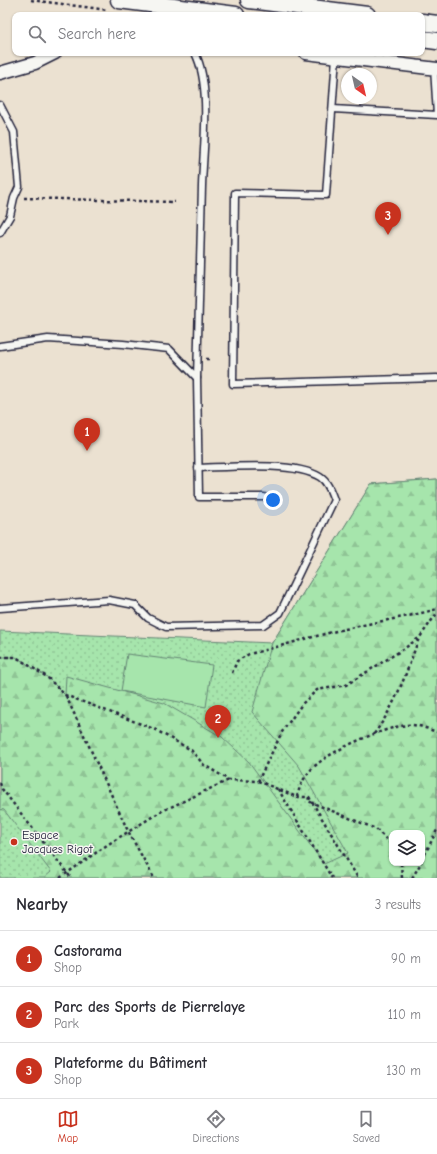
<!DOCTYPE html>
<html lang="en">
<head>
<meta charset="utf-8">
<style>
	body { margin:0; font-family:"Comic Neue",sans-serif; background:#f2f2f3; color:#2b2b33 }
	.controls { position:absolute; right:12px; bottom:12px; display:grid; overflow:hidden; border-radius:8px; box-shadow:0 1px 3px #0004 }
	.controls button { width:36px; height:36px; display:grid; place-items:center; padding:0; border:0; border-bottom:1px solid #e1e1e2; background:#fff; color:#2b2b33; font:20px sans-serif }
	.compass { position:absolute; left:341px; top:68px; width:36px; height:36px; border-radius:50%; background:#fff; box-shadow:0 1px 3px #0004; rotate:146deg }
	.you { position:absolute; left:273px; top:500px; width:14px; height:14px; margin:-10px; border:3px solid #fff; border-radius:50%; background:#1a73e8; box-shadow:0 0 0 6px #1a73e833 }
	.badge { display:grid; place-items:center; width:26px; height:26px; border-radius:50%; background:#c8321e; color:#fff; font-size:13px; font-weight:700 }
	.pin { position:absolute; translate:-50% -33px; filter:drop-shadow(0 1px 2px #0008) }
	.pin::after { content:''; position:absolute; top:21px; width:14px; height:12px; background:inherit; clip-path:polygon(0 0,100% 0,50% 100%) }
	.list { margin:0; padding:0; list-style:none }
	h2 { display:flex; justify-content:space-between; align-items:center; height:52px; margin:0; padding:0 16px; font-size:17px }
	h2 small { font-size:13px; font-weight:400; color:#7c7c81 }
	.list li { display:grid; grid-template-columns:26px 1fr auto; gap:12px; align-items:center; box-sizing:border-box; height:56px; padding:0 16px; border-top:1px solid #e1e1e2 }
	.list b { display:block; font-size:15px; white-space:nowrap }
	.list p { margin:0; font-size:13px; white-space:nowrap; color:#7c7c81 }
	.list em { font-size:13px; font-style:normal; color:#7c7c81 }
	.icon { flex:none; width:22px; height:22px; fill:none; stroke:currentColor; stroke-width:2; stroke-linecap:round; stroke-linejoin:round }
	.map { position:relative; flex:none; width:437px; height:878px; overflow:hidden }
	.search { position:absolute; background:#fff; box-shadow:0 1px 3px #0004; left:12px; right:12px; top:12px; height:44px; display:flex; align-items:center; gap:10px; box-sizing:border-box; padding:0 14px; border-radius:8px; color:#7c7c81; font-size:15px }
	.sheet { height:220px; background:#fff }
	nav { display:flex; justify-content:space-around; align-items:center; box-sizing:border-box; height:56px; border-top:1px solid #e1e1e2; background:#fff; font-size:11px; color:#7c7c81 }
	nav a { display:grid; justify-items:center; gap:2px }
	nav .on { color:#c8321e }
	.map>svg:first-child { display:block }
	.green { fill:url(#green-dots); stroke:#648474; fill-rule:evenodd }
	.forest { fill:url(#forest-firs); stroke:#648474; fill-rule:evenodd }
	.pitch { fill:#a6e5ac; stroke:#648474 }
	.lines { fill:none; stroke-linecap:round; stroke-linejoin:round }
	.lane-casing { stroke:#22223b; stroke-width:9 }
	.street-casing { stroke:#22223b; stroke-width:15 }
	.secondary-casing { stroke:#22223b; stroke-width:19 }
	.path { stroke:#22223b; stroke-width:2.5; stroke-dasharray:3 3; stroke-linecap:butt }
	.lane { stroke:#f6f6f2; stroke-width:6 }
	.street { stroke:#f6f6f2; stroke-width:12 }
	.secondary { stroke:#f6f6f2; stroke-width:16 }
	.poi-dot { fill:#c8321e; stroke:#f6f6f2; stroke-width:1.5 }
	.labels { text-anchor:middle; stroke-width:3; stroke-linejoin:round; paint-order:stroke }
	.poi-label { font-size:12px; fill:#22223b; stroke:#f6f6f2; text-anchor:start }
</style>
</head>
<body>
<div class="map">
<svg width="437" height="878" viewBox="0 0 437 878">
	<defs>
		<pattern id="green-dots" width="8" height="8" patternUnits="userSpaceOnUse"><rect width="8" height="8" fill="#a6e5ac"/><path d="M2 2h.1M6 6h.1" fill="none" stroke="#8fc495" stroke-width="1.8" stroke-linecap="round"/></pattern>
		<pattern id="forest-firs" width="22" height="20" patternUnits="userSpaceOnUse"><rect width="22" height="20" fill="#a6e5ac"/><path d="M5 1l3.5 6h-7zM16 11l3.5 6h-7z" fill="#8fc495"/></pattern>
	</defs>
	<rect width="100%" height="100%" fill="#ebe1d1"/>
	<filter id="ink" filterUnits="userSpaceOnUse"><feTurbulence type="fractalNoise" baseFrequency=".025" numOctaves="2"/><feDisplacementMap in="SourceGraphic" scale="8" xChannelSelector="R" yChannelSelector="G"/><feConvolveMatrix kernelMatrix="1 2 1 2 8 2 1 2 1" color-interpolation-filters="sRGB"/></filter>
	<g filter="url(#ink)">
		<path class="green" d="M437,479v399h-437v-247l272,12 99,-159zM392,833h30v30h-30z"/>
		<path class="forest" d="M437,479v399h-393l7,-6 -47,-62 -4,-1v-152h16l31,20 18,18 1,-19 98,27 58,34 27,25 75,102 24,-11 -49,-87 -47,-54 20,-69 99,-159zM392,833h30v30h-30z"/>
		<polygon class="pitch" points="127,654 212,665 206,707 121,691"/>
		<g class="lines">
			<g class="lane-casing">
				<g id="lane">
					<polyline points="336,57 326,195 235,193 233,384 437,378"/>
					<polyline points="0,105 14,132 19,187 14,198 10,216 0,233"/>
					<polyline points="333,109 437,115 434,68"/>
					<path d="M0,346l48,-7 75,5 46,5 28,29c2,-64 3,-128 5,-192 1,-37 10,-100 -7,-133"/>
					<polyline points="197,378 199,497 264,497"/>
					<path d="M0,608l109,-8 26,5 13,13 18,9 97,-2 17,-12 54,-113c-3,-8 -6,-18 -14,-23 -25,-16 -91,-10 -122,-9"/>
				</g>
			</g>
			<g class="street-casing">
				<g id="street">
					<polyline points="306,53 437,69"/>
					<polyline points="0,73 35,63 55,53"/>
				</g>
			</g>
			<g class="secondary-casing">
				<g id="secondary">
					<polyline points="119,0 236,15"/>
					<polyline points="249,0 367,15"/>
					<polyline points="422,22 437,24"/>
					<polyline points="422,39 437,41"/>
				</g>
			</g>
			<g class="path">
				<polyline points="31,0 108,10"/>
				<polyline points="24,198 175,202"/>
				<polyline points="206,359 212,359"/>
				<polyline points="0,657 16,657 47,677 65,695 154,729 191,750 204,765 229,780 258,781 282,732 302,704 317,690 346,685 405,648 420,637 437,613"/>
				<path d="M232,673l5,-12 12,-7c34,-8 67,-19 101,-26 29,-7 59,-11 87,-19"/>
				<polyline points="66,696 128,831 154,878"/>
				<path d="M374,734c22,-29 33,-63 45,-96"/>
				<polyline points="258,781 297,797 309,797 308,801 376,829 392,845"/>
				<polyline points="0,783 2,789 71,878"/>
				<polyline points="278,789 332,878"/>
				<path d="M297,797c2,-9 6,-18 12,-25 16,-20 73,-44 98,-47 10,-1 21,4 30,7"/>
				<polyline points="309,797 358,878"/>
				<polyline points="422,860 437,830"/>
				<polyline points="401,863 402,878"/>
				<polyline points="60,878 107,845 160,812 229,780"/>
				<polyline points="412,878 421,863"/>
			</g>
			<use href="#lane" class="lane"/>
			<use href="#street" class="street"/>
			<use href="#secondary" class="secondary"/>
		</g>
	</g>
	<circle class="poi-dot" cx="14" cy="842" r="4"/>
	<g class="labels">
		<g class="poi-label">
			<text x="22" y="839">Espace<tspan x="22" dy="14">Jacques Rigot</tspan></text>
		</g>
	</g>
</svg>
<div class="controls">
<button><svg class="icon" aria-label="layers" viewBox="0 0 24 24"><path d="M12 4l9 5-9 5-9-5zM3 14l9 5 9-5"/></svg></button>
</div>
<svg class="compass" viewBox="-18 -18 36 36"><path d="M0-13l5 13h-10z" fill="#e53935"/><path d="M0 13l5-13h-10z" fill="#7c7c81"/></svg>
<div class="you"></div>
<div class="pin badge" style="left:87px;top:451px">1</div>
<div class="pin badge" style="left:218px;top:738px">2</div>
<div class="pin badge" style="left:388px;top:235px">3</div>
<div class="search"><svg class="icon" aria-label="search" viewBox="0 0 24 24"><circle cx="10" cy="10" r="6"/><path d="M15 15l6 6"/></svg>Search here</div>
</div>
<section class="sheet">
<h2>Nearby<small>3 results</small></h2>
<ul class="list">
<li><span class="badge">1</span><div><b>Castorama</b><p>Shop</p></div><em>90 m</em></li>
<li><span class="badge">2</span><div><b>Parc des Sports de Pierrelaye</b><p>Park</p></div><em>110 m</em></li>
<li><span class="badge">3</span><div><b>Plateforme du Bâtiment</b><p>Shop</p></div><em>130 m</em></li>
</ul>
</section>
<nav>
<a class="on"><svg class="icon" aria-label="map" viewBox="0 0 24 24"><path d="M3 6l6-2 6 2 6-2v14l-6 2-6-2-6 2zM9 4v14M15 6v14"/></svg>Map</a>
<a><svg class="icon" aria-label="directions" viewBox="0 0 24 24"><path d="M12 3l9 9-9 9-9-9zM9 14v-3h6M13 9l2 2-2 2"/></svg>Directions</a>
<a><svg class="icon" aria-label="saved" viewBox="0 0 24 24"><path d="M7 4h10v16l-5-4-5 4z"/></svg>Saved</a>
</nav>
</body>
</html>
